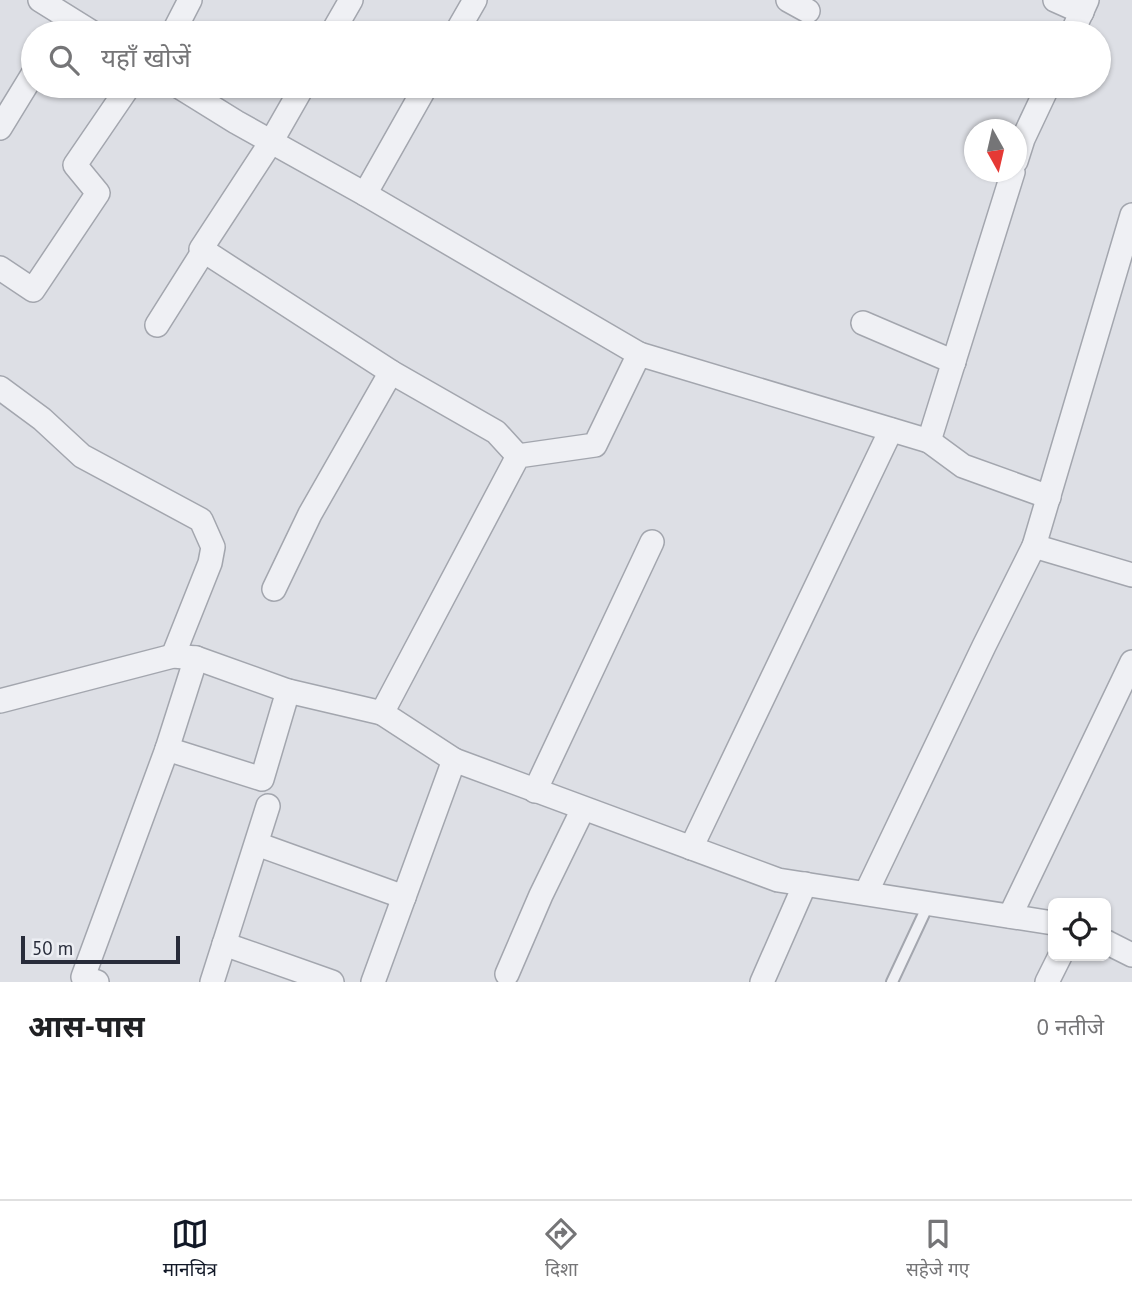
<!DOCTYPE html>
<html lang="hi">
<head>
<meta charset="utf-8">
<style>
	body { margin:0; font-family:"PT Sans","Noto Sans Devanagari",sans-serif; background:#f2f2f2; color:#202124 }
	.controls { position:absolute; right:21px; bottom:21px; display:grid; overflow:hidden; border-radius:10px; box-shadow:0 2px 5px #0004 }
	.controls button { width:63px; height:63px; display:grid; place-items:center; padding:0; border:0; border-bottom:2px solid #e0e0e0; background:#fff; color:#202124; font:35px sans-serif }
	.compass { position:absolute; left:964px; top:119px; width:63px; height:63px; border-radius:50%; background:#fff; box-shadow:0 2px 5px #0004; rotate:172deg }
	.scale { position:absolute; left:21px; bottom:18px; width:159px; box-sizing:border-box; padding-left:7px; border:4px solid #282c3a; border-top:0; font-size:19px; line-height:24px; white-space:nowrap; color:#282c3a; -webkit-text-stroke:5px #eceef3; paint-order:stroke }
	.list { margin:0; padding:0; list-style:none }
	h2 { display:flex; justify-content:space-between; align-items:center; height:91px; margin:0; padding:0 28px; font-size:30px }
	h2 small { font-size:23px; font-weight:400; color:#757577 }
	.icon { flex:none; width:38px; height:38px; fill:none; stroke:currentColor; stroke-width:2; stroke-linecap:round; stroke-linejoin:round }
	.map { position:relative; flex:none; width:1132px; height:982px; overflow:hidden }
	.search { position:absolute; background:#fff; box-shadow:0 2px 5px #0004; left:21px; right:21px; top:21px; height:77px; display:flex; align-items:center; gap:18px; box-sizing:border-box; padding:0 24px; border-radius:38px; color:#757577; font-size:26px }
	.sheet { height:217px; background:#fff }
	nav { display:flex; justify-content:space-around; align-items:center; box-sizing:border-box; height:98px; border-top:2px solid #e0e0e0; background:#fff; font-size:19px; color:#757577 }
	nav a { display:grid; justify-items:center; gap:4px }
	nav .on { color:#111827 }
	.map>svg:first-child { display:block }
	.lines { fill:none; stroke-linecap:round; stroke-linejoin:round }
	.lane-casing { stroke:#a3a6ae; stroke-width:14 }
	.street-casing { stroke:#a3a6ae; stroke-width:26 }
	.lane { stroke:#eff0f4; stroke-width:10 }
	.street { stroke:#eff0f4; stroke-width:23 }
</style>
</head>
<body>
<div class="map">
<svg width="1132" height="982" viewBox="0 0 1132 982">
	<rect width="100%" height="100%" fill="#dddfe5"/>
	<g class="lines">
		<g class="lane-casing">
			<polyline id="lane" points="892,982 929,903"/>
		</g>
		<g class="street-casing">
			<g id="street">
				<polyline points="40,0 93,33"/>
				<polyline points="788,0 808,11"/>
				<polyline points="1055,0 1082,12"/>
				<polyline points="173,33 190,0"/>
				<polyline points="332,33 351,0"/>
				<polyline points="456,33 475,0"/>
				<polyline points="1072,33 1087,0"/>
				<polyline points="178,86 236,122 365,194 639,354"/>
				<polyline points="303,86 271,142 201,249 391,372 496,432 518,456"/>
				<polyline points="0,128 33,74"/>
				<polyline points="1016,161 1023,139 1048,86"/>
				<polyline points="365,194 426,86"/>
				<polyline points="0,268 33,290 98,193 75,165 129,86"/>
				<polyline points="863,323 954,362"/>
				<polyline points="157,325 203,252"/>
				<polyline points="0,388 42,419 82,456 201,520 213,547 210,563 173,656"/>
				<polyline points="929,441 963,466 1049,497"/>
				<polyline points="1034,546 1132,575"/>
				<polyline points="274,589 310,514 391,372"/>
				<polyline points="0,701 173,656 196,658 288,691 382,713"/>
				<polyline points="167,749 262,779 288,691"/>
				<polyline points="454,760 778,880 1053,923"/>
				<polyline points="535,791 652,542"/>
				<polyline points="257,844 404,897"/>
				<polyline points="691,848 891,430"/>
				<polyline points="866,893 984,646 1034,546 1132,215"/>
				<polyline points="1010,916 1132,662"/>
				<polyline points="1106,942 1132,955"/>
				<polyline points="224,944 332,982"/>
				<polyline points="507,974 541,895 583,809"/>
				<polyline points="97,982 83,977 167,749 196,658"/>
				<polyline points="212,982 268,806"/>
				<polyline points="373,982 454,760 382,713 518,456 595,445 639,354 929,441 1013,172"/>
				<polyline points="762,982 805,884"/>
				<polyline points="1047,982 1060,956"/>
			</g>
		</g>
		<use href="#lane" class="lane"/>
		<use href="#street" class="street"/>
	</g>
</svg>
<div class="controls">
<button><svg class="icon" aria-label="locate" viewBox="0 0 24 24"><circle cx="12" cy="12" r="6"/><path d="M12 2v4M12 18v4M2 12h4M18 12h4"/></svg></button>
</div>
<svg class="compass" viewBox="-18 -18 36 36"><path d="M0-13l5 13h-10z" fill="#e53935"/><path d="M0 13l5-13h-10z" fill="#757577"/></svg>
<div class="scale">50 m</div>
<div class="search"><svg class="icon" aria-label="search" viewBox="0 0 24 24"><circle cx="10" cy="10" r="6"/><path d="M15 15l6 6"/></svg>यहाँ खोजें</div>
</div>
<section class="sheet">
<h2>आस-पास<small>0 नतीजे</small></h2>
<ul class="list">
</ul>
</section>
<nav>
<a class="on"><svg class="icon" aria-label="map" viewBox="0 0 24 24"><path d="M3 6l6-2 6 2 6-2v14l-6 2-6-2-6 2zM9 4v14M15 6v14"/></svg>मानचित्र</a>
<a><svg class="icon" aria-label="directions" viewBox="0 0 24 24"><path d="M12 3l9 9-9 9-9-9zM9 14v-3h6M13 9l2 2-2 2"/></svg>दिशा</a>
<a><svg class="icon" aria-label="saved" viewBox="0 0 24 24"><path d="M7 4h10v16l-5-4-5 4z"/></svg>सहेजे गए</a>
</nav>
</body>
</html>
